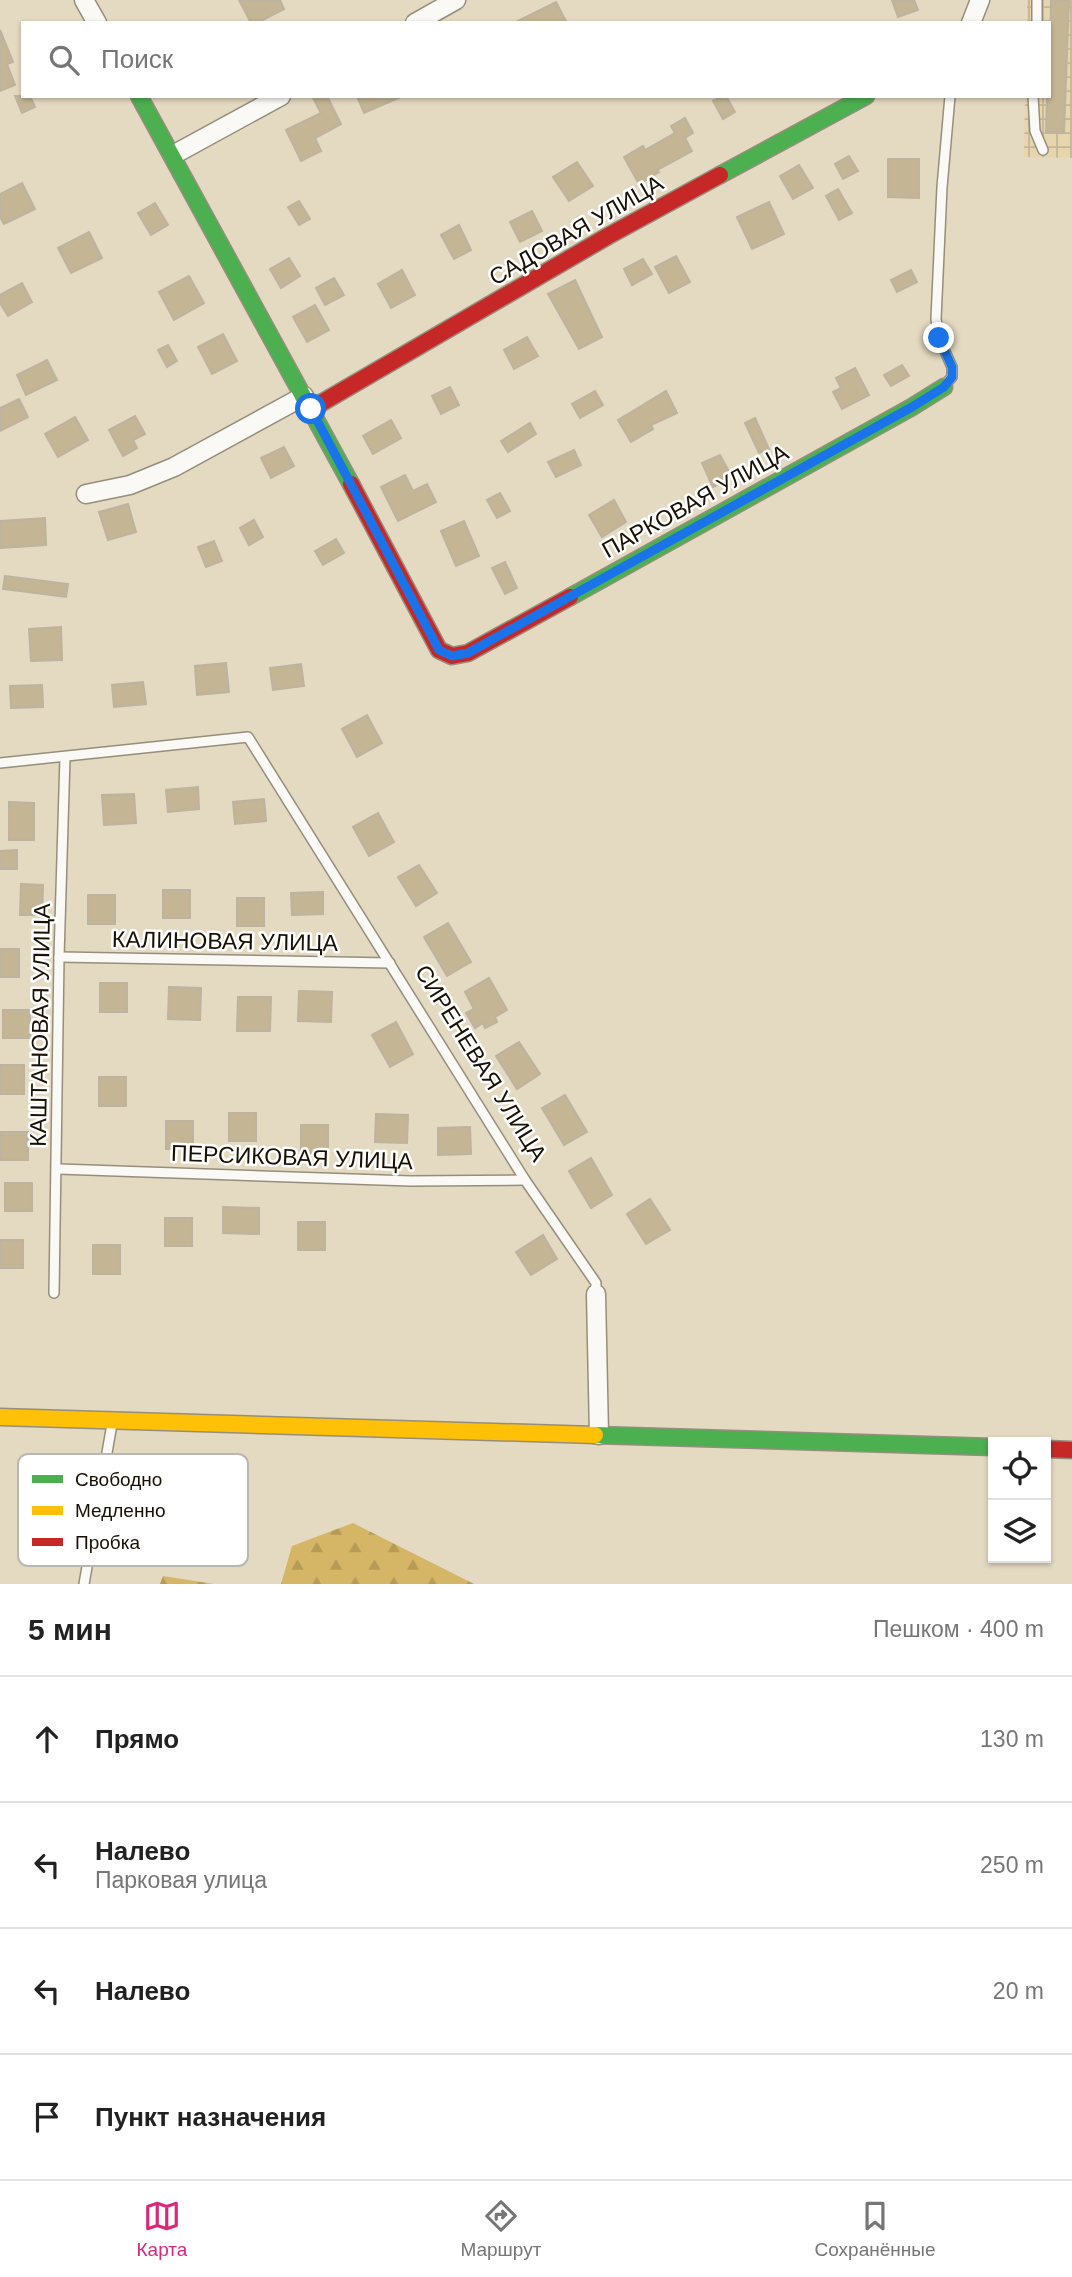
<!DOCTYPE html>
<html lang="ru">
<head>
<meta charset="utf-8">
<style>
	body { margin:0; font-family:Arial,sans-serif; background:#f2f2f2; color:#222 }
	.controls { position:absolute; right:21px; bottom:21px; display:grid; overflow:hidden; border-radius:0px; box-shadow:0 2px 5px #0004 }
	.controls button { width:63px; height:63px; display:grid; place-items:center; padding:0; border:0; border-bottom:2px solid #e0e0e0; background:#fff; color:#222; font:35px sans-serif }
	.stop { position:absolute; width:21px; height:21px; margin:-16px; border:5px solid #1a73e8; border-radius:50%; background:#fff }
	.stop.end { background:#1a73e8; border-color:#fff; box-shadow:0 2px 7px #0008 }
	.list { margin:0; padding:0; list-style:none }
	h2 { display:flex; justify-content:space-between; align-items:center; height:91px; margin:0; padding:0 28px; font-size:30px }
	h2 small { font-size:23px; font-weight:400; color:#767676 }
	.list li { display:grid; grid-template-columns:46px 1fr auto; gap:21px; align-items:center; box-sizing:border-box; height:126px; padding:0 28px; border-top:2px solid #e0e0e0 }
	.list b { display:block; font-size:26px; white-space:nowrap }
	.list p { margin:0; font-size:23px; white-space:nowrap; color:#767676 }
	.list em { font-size:23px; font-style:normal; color:#767676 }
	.icon { flex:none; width:38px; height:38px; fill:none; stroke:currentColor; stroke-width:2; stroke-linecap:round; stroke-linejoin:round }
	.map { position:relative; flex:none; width:1072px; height:1584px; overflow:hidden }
	.search { position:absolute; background:#fff; box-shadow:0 2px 5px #0004; left:21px; right:21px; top:21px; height:77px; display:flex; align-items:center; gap:18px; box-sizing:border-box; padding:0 24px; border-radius:0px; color:#767676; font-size:26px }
	.sheet { height:595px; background:#fff }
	nav { display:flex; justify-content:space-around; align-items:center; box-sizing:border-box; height:98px; border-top:2px solid #e0e0e0; background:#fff; font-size:19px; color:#767676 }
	nav a { display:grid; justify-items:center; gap:4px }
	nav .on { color:#db2777 }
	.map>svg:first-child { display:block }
	.industrial { fill:url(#industrial-grid) }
	.forest { fill:url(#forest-firs) }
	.building { fill:#c4b594; stroke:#bcb3a0; stroke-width:2 }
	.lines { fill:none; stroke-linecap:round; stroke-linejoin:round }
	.lane-casing { stroke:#968e7c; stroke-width:12 }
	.street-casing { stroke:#968e7c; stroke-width:21 }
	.fast-casing { stroke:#968e7c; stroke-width:19 }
	.slow-casing { stroke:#968e7c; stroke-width:19 }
	.jam-casing { stroke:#968e7c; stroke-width:19 }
	.lane { stroke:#fbf9f6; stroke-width:9 }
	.street { stroke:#fbf9f6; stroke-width:18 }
	.fast { stroke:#4caf50; stroke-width:16 }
	.slow { stroke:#ffc107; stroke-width:16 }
	.jam { stroke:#c62828; stroke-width:16 }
	.route { stroke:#1a73e8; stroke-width:9 }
	.labels { text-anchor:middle; stroke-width:5; stroke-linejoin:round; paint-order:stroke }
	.street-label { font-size:23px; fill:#181002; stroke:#fff }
	.key { fill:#fff; stroke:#bab7b3; stroke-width:2 }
	.key-label { font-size:19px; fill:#181002 }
</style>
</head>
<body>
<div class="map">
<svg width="1072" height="1584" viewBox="0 0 1072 1584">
	<defs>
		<pattern id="industrial-grid" width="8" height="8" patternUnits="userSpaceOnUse" patternTransform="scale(1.75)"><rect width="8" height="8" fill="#e7d5ae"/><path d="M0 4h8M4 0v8" fill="none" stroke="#c5b694"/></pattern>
		<pattern id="forest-firs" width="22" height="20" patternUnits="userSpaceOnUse" patternTransform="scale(1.75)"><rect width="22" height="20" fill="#d5b666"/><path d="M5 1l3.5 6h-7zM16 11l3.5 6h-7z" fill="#b69b57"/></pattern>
	</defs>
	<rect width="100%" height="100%" fill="#e4d9c1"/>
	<polygon class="industrial" points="1027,0 1072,0 1072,158 1024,157 1025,96 1049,96 1049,23 1027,23"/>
	<g class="forest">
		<polygon points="353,1523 474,1584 281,1584 292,1546"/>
		<polygon points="163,1576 214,1584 160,1584"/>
	</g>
	<g class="building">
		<polygon points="239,0 280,0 284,9 257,23 251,23"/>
		<polygon points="892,0 914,0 918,10 898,17"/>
		<polygon points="1051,0 1069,0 1064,133 1046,132 1047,96 1049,96"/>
		<polygon points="556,2 567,23 514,23"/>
		<polygon points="0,30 13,62 7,64 15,85 0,91"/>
		<polygon points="15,96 30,96 35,107 22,113"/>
		<polygon points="312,96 327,96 341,124 315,138 321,151 301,161 286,130 321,113"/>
		<polygon points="357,96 403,96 364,113"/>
		<polygon points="722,96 726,96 735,112 723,119 713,101"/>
		<polygon points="685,118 693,133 685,138 692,151 657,170 659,172 639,184 624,157 643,146 645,150 675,133 671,126"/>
		<polygon points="849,156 858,171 843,179 835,164"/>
		<polygon points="888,159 919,159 919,198 888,197"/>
		<polygon points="577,162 593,186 569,201 553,177"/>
		<polygon points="799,165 813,188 793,199 780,176"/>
		<polygon points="22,183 35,209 4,224 0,217 0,194"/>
		<polygon points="838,189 852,213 839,220 826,196"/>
		<polygon points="299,201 310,219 299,225 288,207"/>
		<polygon points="769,202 784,234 752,249 737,217"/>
		<polygon points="155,203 168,225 151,235 138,213"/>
		<polygon points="532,211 542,231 520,242 510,222"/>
		<polygon points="459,225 471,250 454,259 441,235"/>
		<polygon points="89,232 102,258 71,273 58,248"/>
		<polygon points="676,256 690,282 669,293 655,267"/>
		<polygon points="289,258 300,276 281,288 270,269"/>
		<polygon points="643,259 652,274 632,285 624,269"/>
		<polygon points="402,270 415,295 391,308 378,284"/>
		<polygon points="911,270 917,282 897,292 891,280"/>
		<polygon points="189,276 204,303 174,320 159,292"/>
		<polygon points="334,278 344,295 325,305 316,288"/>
		<polygon points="575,280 602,337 579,349 548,294"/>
		<polygon points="22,283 32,302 8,316 0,303 0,295"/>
		<polygon points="315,305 329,330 307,342 293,317"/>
		<polygon points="223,334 237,361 212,374 198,347"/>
		<polygon points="527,337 538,356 514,369 504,350"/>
		<polygon points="168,345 177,361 167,367 158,350"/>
		<polygon points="47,360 57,380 26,395 17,375"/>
		<polygon points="902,365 909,376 891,386 884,375"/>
		<polygon points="855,368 869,395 842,409 833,392 841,388 836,378"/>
		<polygon points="450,387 459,405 441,414 432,396"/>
		<polygon points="595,391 603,405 580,418 572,404"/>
		<polygon points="666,391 677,413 651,425 653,429 631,442 618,420"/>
		<polygon points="19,399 28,417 0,431 0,408"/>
		<polygon points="135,416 145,434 133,440 137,448 123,456 109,430"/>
		<polygon points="75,417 88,440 58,457 45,434"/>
		<polygon points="755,418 769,449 759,453 745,423"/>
		<polygon points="391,420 401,438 373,454 363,436"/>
		<polygon points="530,423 536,434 508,452 501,441"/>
		<polygon points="284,447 294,466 271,478 261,458"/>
		<polygon points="574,450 581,465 556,477 548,462"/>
		<polygon points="720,455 732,477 713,487 702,463"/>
		<polygon points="405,475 413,491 427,484 436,502 398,521 381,487"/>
		<polygon points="500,493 510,511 497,518 487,500"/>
		<polygon points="614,500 626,522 602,537 589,515"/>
		<polygon points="128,504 136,532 108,540 99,512"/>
		<polygon points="45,518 46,545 0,548 0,521"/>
		<polygon points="254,520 263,537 249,545 240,528"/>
		<polygon points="464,521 479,556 456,566 441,531"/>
		<polygon points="336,539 344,553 323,565 315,551"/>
		<polygon points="214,541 222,561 206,567 198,547"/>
		<polygon points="505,562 517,588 505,594 492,568"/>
		<polygon points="5,576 68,584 66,597 3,589"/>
		<polygon points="61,627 62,660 31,661 29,629"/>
		<polygon points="226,663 229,692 197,695 195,666"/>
		<polygon points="301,664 304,686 273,690 270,668"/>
		<polygon points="143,682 146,704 114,707 112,685"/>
		<polygon points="42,685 43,707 11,708 10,686"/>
		<polygon points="367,715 382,743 357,757 342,729"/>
		<polygon points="198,787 199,809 168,812 166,790"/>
		<polygon points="134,794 136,823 104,825 102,795"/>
		<polygon points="264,799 266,821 235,824 233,802"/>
		<polygon points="9,802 34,803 34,840 9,840"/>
		<polygon points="378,813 394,842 369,856 353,827"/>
		<polygon points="17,850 17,869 0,869 0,851"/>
		<polygon points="419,865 437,893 416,906 398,877"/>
		<polygon points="21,884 43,885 42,915 20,915"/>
		<rect x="163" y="890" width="27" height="28"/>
		<polygon points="323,892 323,914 292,915 291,893"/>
		<rect x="88" y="895" width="27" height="29"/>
		<rect x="237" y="898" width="27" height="28"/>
		<polygon points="448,923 471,962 447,976 424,937"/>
		<rect x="0" y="949" width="19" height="28"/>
		<polygon points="489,978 507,1010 495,1017 497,1022 485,1028 483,1023 475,1028 466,1013 474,1009 465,992"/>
		<rect x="100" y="983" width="27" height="29"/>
		<polygon points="169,987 201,988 200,1020 168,1019"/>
		<polygon points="299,991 332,992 331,1022 298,1021"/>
		<polygon points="238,997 271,997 270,1031 237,1031"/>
		<rect x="3" y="1010" width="27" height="28"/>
		<polygon points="396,1022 413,1054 390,1067 372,1035"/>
		<polygon points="519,1042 540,1074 517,1089 496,1056"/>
		<rect x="0" y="1065" width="24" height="29"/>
		<rect x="99" y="1077" width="27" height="29"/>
		<polygon points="565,1095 587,1132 564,1145 542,1108"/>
		<rect x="229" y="1113" width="27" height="28"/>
		<polygon points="376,1114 408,1115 407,1143 375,1142"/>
		<rect x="166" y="1121" width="27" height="28"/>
		<rect x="301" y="1125" width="27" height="28"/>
		<polygon points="470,1127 471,1154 438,1155 438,1128"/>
		<rect x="1" y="1132" width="27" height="28"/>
		<polygon points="591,1158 612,1195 591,1208 569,1171"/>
		<rect x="5" y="1183" width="27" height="28"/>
		<polygon points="650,1199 670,1230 646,1244 627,1214"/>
		<polygon points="223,1207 259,1208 259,1234 223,1233"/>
		<rect x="165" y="1218" width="27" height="28"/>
		<rect x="298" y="1222" width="27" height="28"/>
		<polygon points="543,1235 557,1259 531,1275 516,1252"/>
		<rect x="0" y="1240" width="23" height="28"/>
		<rect x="93" y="1245" width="27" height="29"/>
	</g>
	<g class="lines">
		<g class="lane-casing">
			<g id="lane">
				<polyline points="1037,23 1037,0"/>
				<polyline points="1033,96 1035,131 1043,150"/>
				<polyline points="945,385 952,377 952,367 939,338 936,319 942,187 950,96"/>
				<polyline points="0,763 248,737 525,1180 596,1283 596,1294"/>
				<polyline points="59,957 390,963"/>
				<polyline points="58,1169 411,1181 525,1180"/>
				<polyline points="54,1293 59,957 65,757"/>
				<polyline points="84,1584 112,1424"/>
			</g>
		</g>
		<g class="street-casing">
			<g id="street">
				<polyline points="84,0 97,23"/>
				<polyline points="415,23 456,0"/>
				<polyline points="971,23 980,0"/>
				<polyline points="173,155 281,96"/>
				<polyline points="86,494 130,485 174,467 304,396"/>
				<polyline points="596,1294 599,1435"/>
			</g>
		</g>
		<g class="fast-casing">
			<g id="fast">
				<polyline points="139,96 351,484"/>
				<polyline points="720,175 866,96"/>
				<polyline points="570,597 912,407 944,387"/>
				<polyline points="595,1435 993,1447"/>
			</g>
		</g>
		<g class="slow-casing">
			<polyline id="slow" points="0,1417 595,1435"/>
		</g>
		<g class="jam-casing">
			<g id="jam">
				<polyline points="311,409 608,236 720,175"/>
				<polyline points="351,484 439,650 452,656 468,653 570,597"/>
				<polyline points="1046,1449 1072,1450"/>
			</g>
		</g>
		<use href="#lane" class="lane"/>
		<use href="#street" class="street"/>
		<use href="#fast" class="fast"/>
		<use href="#slow" class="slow"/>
		<use href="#jam" class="jam"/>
	</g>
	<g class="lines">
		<polyline class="route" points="311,409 439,650 452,656 468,653 912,407 944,387 952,377 952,367 939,338"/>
	</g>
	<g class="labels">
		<g class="street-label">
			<text transform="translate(576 230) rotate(-30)" y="8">САДОВАЯ УЛИЦА</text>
			<text transform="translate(695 501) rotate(-29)" y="8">ПАРКОВАЯ УЛИЦА</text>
			<text transform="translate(225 941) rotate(1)" y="8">КАЛИНОВАЯ УЛИЦА</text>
			<text transform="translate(40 1025) rotate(-89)" y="8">КАШТАНОВАЯ УЛИЦА</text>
			<text transform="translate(481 1063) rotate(58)" y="8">СИРЕНЕВАЯ УЛИЦА</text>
			<text transform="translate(292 1157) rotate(2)" y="8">ПЕРСИКОВАЯ УЛИЦА</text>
		</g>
	</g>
	<rect x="18" y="1454" width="230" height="112" rx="10" class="key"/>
	<rect x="32" y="1475" width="31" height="8" fill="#4caf50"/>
	<rect x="32" y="1506" width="31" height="9" fill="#ffc107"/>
	<rect x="32" y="1538" width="31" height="8" fill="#c62828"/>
	<g class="key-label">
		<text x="75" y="1486">Свободно</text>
		<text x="75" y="1517">Медленно</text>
		<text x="75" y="1549">Пробка</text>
	</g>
</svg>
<div class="controls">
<button><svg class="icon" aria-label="locate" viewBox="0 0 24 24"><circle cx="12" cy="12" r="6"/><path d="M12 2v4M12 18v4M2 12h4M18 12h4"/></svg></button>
<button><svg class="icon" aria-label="layers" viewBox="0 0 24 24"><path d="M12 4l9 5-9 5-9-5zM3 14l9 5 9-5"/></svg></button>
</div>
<div class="stop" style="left:311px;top:409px"></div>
<div class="stop end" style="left:939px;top:338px"></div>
<div class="search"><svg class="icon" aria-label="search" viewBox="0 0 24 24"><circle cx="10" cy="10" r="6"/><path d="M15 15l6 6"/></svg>Поиск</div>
</div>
<section class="sheet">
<h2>5 мин<small>Пешком · 400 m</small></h2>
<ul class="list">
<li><svg class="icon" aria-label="ahead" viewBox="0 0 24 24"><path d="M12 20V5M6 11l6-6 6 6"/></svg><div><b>Прямо</b></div><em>130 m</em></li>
<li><svg class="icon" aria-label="left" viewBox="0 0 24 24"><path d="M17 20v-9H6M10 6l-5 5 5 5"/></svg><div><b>Налево</b><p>Парковая улица</p></div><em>250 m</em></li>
<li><svg class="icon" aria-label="left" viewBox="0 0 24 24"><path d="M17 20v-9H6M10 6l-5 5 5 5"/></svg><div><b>Налево</b></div><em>20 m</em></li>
<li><svg class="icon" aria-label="arrive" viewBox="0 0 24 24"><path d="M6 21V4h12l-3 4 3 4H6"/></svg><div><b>Пункт назначения</b></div></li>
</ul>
</section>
<nav>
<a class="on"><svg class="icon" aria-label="map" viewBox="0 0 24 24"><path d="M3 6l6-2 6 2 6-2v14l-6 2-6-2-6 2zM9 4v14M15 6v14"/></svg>Карта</a>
<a><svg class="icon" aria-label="directions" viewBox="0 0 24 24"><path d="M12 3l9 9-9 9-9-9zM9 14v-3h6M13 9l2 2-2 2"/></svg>Маршрут</a>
<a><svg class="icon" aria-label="saved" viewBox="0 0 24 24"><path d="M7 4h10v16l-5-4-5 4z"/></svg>Сохранённые</a>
</nav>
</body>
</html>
